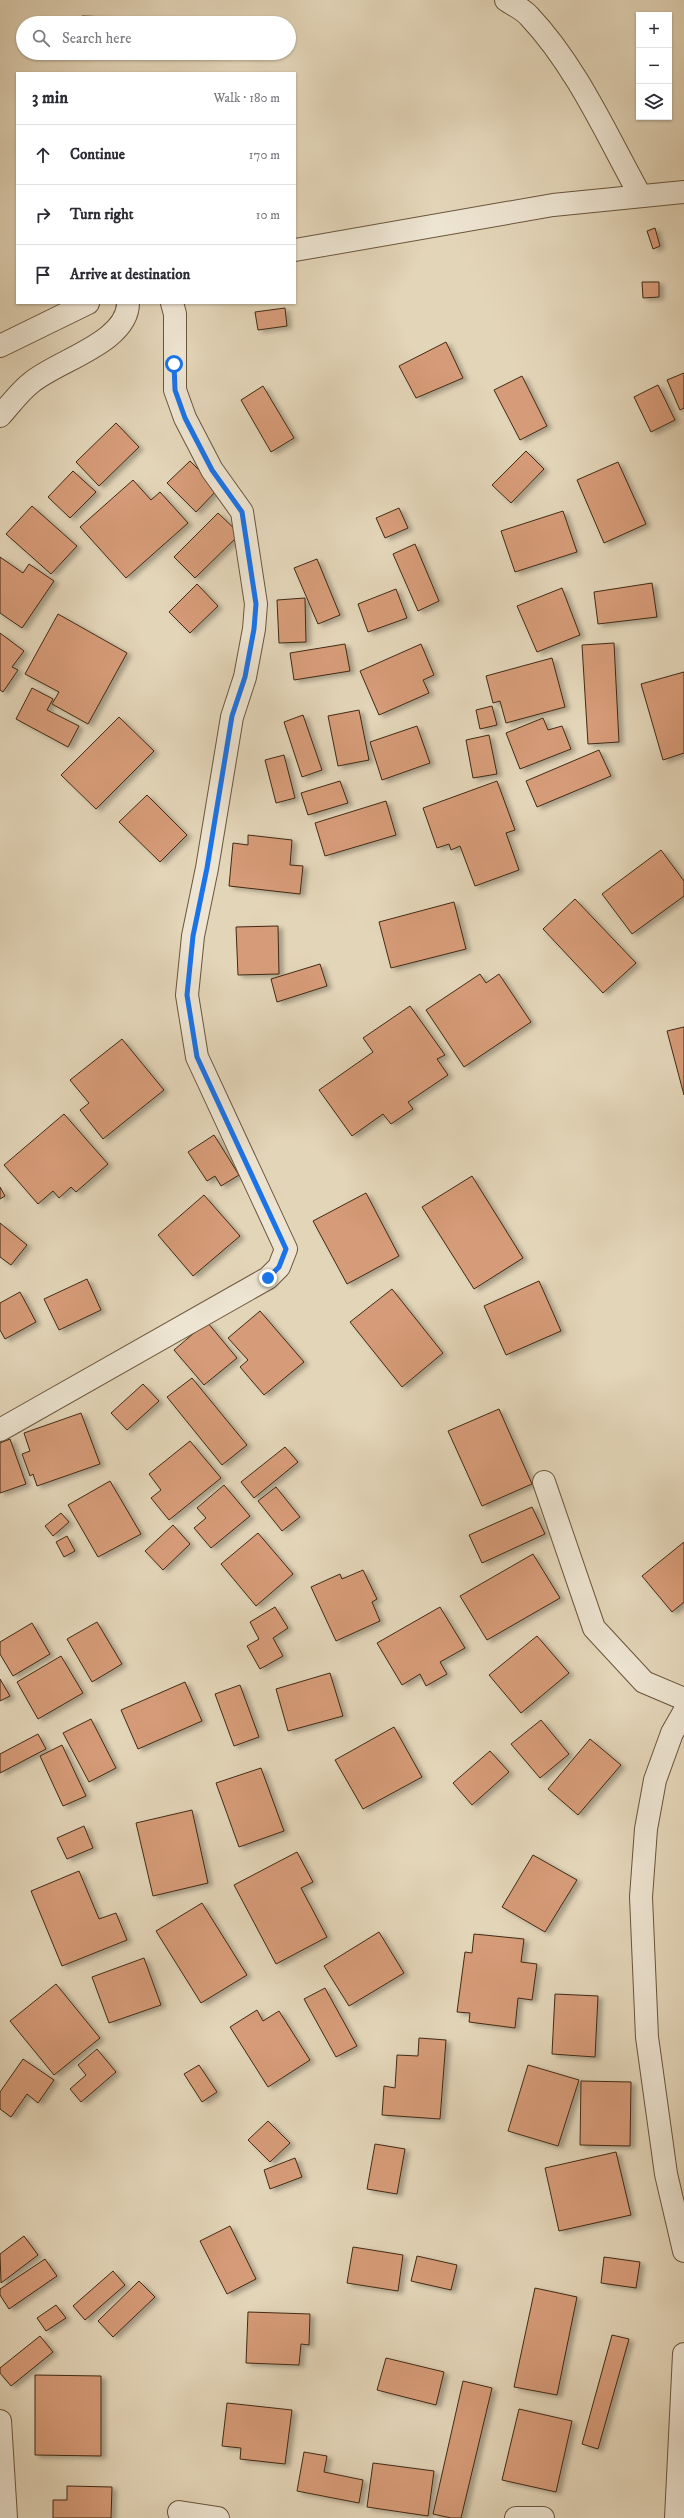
<!DOCTYPE html>
<html lang="en">
<head>
<meta charset="utf-8">
<style>
	body { margin:0; font-family:"IM FELL DW Pica",serif; background:#f2f2f3; color:#2b2b33 }
	.controls { position:absolute; right:12px; top:12px; display:grid; overflow:hidden; border-radius:0px; box-shadow:0 1px 3px #0004 }
	.controls button { width:36px; height:36px; display:grid; place-items:center; padding:0; border:0; border-bottom:1px solid #e1e1e2; background:#fff; color:#2b2b33; font:20px sans-serif }
	.stop { position:absolute; width:12px; height:12px; margin:-9px; border:3px solid #1a73e8; border-radius:50%; background:#fff }
	.stop.end { background:#1a73e8; border-color:#fff; box-shadow:0 1px 4px #0008 }
	.list { margin:0; padding:0; list-style:none }
	h2 { display:flex; justify-content:space-between; align-items:center; height:52px; margin:0; padding:0 16px; font-size:17px }
	h2 small { font-size:13px; font-weight:400; color:#7c7c81 }
	.list li { display:grid; grid-template-columns:26px 1fr auto; gap:12px; align-items:center; box-sizing:border-box; height:60px; padding:0 16px; border-top:1px solid #e1e1e2 }
	.list b { display:block; font-size:15px; white-space:nowrap }
	.list em { font-size:13px; font-style:normal; color:#7c7c81 }
	.icon { flex:none; width:22px; height:22px; fill:none; stroke:currentColor; stroke-width:2; stroke-linecap:round; stroke-linejoin:round }
	.map { position:relative; flex:none; width:684px; height:2518px; overflow:hidden }
	.search { position:absolute; background:#fff; box-shadow:0 1px 3px #0004; left:16px; top:16px; width:280px; height:44px; display:flex; align-items:center; gap:10px; box-sizing:border-box; padding:0 14px; border-radius:22px; color:#7c7c81; font-size:15px }
	.panel { position:absolute; background:#fff; box-shadow:0 1px 3px #0004; left:16px; top:72px; width:280px; height:232px; border-radius:0px }
	.map>svg:first-child { display:block }
	.building { fill:#d69b78; stroke:#412a13; filter:url(#shadow) }
	.lines { fill:none; stroke-linecap:round; stroke-linejoin:round }
	.minor-casing { stroke:#6a553c; stroke-width:24 }
	.minor { stroke:#ede4d1; stroke-width:22 }
	.route { stroke:#1a73e8; stroke-width:5 }
</style>
</head>
<body>
<div class="map">
<svg width="684" height="2518" viewBox="0 0 684 2518">
	<defs>
		<filter id="shadow"><feDropShadow dx="4.5" dy="2.5" stdDeviation="2" flood-color="#0004"/></filter>
	</defs>
	<rect width="100%" height="100%" fill="#e3d5b8"/>
	<filter id="stains"><feTurbulence type="fractalNoise" baseFrequency=".005" numOctaves="4"/><feColorMatrix values="0 0 0 0 .2 0 0 0 0 .09 0 0 0 0 .02 0 0 0 .5 -.17"/></filter>
	<radialGradient id="worn" r=".72"><stop offset=".6" stop-color="#630" stop-opacity="0"/><stop offset="1" stop-color="#630" stop-opacity=".3"/></radialGradient>
	<g class="building">
		<polygon points="82,16 109,17 109,23 82,23"/>
		<polygon points="655,228 660,246 653,249 647,231"/>
		<polygon points="642,282 659,282 659,297 643,298"/>
		<polygon points="285,308 287,326 258,330 255,312"/>
		<polygon points="446,342 463,378 416,398 399,366"/>
		<polygon points="684,373 684,408 680,410 667,380"/>
		<polygon points="522,376 547,426 520,440 494,390"/>
		<polygon points="658,385 675,420 651,432 634,397"/>
		<polygon points="263,386 294,438 271,452 241,400"/>
		<polygon points="116,423 139,447 99,486 76,462"/>
		<polygon points="526,451 544,469 511,503 492,485"/>
		<polygon points="190,461 218,489 196,512 167,483"/>
		<polygon points="618,462 646,524 604,543 577,480"/>
		<polygon points="73,471 96,492 70,518 48,497"/>
		<polygon points="133,480 151,500 160,492 188,523 126,578 80,527"/>
		<polygon points="32,506 77,546 51,574 6,534"/>
		<polygon points="399,508 408,528 385,538 376,518"/>
		<polygon points="563,511 577,552 515,572 501,531"/>
		<polygon points="218,513 240,534 195,578 174,557"/>
		<polygon points="415,544 439,601 418,611 393,554"/>
		<polygon points="0,557 23,573 29,564 54,581 22,628 0,613"/>
		<polygon points="317,559 340,615 318,624 294,568"/>
		<polygon points="652,583 657,617 598,624 594,592"/>
		<polygon points="197,584 218,606 190,633 169,612"/>
		<polygon points="562,588 580,635 537,652 517,606"/>
		<polygon points="396,589 407,618 368,632 358,604"/>
		<polygon points="305,598 306,642 279,643 277,600"/>
		<polygon points="58,614 127,653 88,724 52,704 59,692 25,674"/>
		<polygon points="0,633 24,651 12,667 18,670 3,692 0,690"/>
		<polygon points="614,643 619,742 588,744 582,645"/>
		<polygon points="345,644 350,671 294,680 290,653"/>
		<polygon points="421,644 434,675 423,680 429,693 379,715 360,671"/>
		<polygon points="552,658 565,707 506,723 500,701 493,703 486,676"/>
		<polygon points="684,672 684,753 663,760 641,684"/>
		<polygon points="32,688 53,699 47,710 79,726 68,747 16,719"/>
		<polygon points="492,706 497,725 480,729 476,710"/>
		<polygon points="359,710 369,760 338,766 328,716"/>
		<polygon points="303,715 322,770 302,777 284,722"/>
		<polygon points="119,717 154,751 96,809 61,775"/>
		<polygon points="543,718 548,730 562,726 571,749 520,769 506,733"/>
		<polygon points="417,726 430,763 382,780 370,742"/>
		<polygon points="489,735 497,774 473,778 466,740"/>
		<polygon points="599,750 611,776 537,807 526,781"/>
		<polygon points="284,755 295,798 276,803 265,760"/>
		<polygon points="340,781 348,803 308,815 301,793"/>
		<polygon points="497,781 515,830 506,833 519,870 475,886 460,846 451,850 449,844 437,848 423,808"/>
		<polygon points="147,795 187,835 160,862 119,822"/>
		<polygon points="386,801 396,835 325,856 315,823"/>
		<polygon points="248,835 292,840 290,865 303,866 300,894 229,886 233,843 248,845"/>
		<polygon points="661,850 684,881 684,896 632,934 602,894"/>
		<polygon points="575,899 636,963 603,993 543,929"/>
		<polygon points="454,902 466,949 391,968 379,922"/>
		<polygon points="278,926 279,974 238,975 236,927"/>
		<polygon points="320,964 327,986 277,1002 271,979"/>
		<polygon points="480,974 486,983 499,974 531,1022 464,1067 426,1010"/>
		<polygon points="410,1006 445,1055 437,1059 448,1075 408,1102 413,1109 391,1124 383,1114 352,1136 319,1090 373,1052 363,1038"/>
		<polygon points="684,1027 684,1095 667,1031"/>
		<polygon points="122,1039 164,1090 103,1139 80,1110 89,1103 70,1080"/>
		<polygon points="64,1114 108,1164 76,1192 71,1187 59,1198 53,1191 38,1204 4,1165"/>
		<polygon points="214,1135 239,1175 221,1186 215,1176 207,1181 188,1152"/>
		<polygon points="472,1176 523,1258 474,1289 422,1207"/>
		<polygon points="0,1187 5,1196 0,1199"/>
		<polygon points="366,1193 399,1256 347,1284 313,1221"/>
		<polygon points="204,1195 240,1236 193,1276 158,1235"/>
		<polygon points="0,1223 27,1245 11,1265 0,1257"/>
		<polygon points="87,1279 101,1310 59,1330 44,1299"/>
		<polygon points="539,1281 561,1331 506,1355 484,1306"/>
		<polygon points="392,1289 443,1353 402,1387 350,1322"/>
		<polygon points="20,1292 36,1322 5,1339 0,1330 0,1303"/>
		<polygon points="260,1311 304,1362 264,1395 240,1367 248,1360 228,1338"/>
		<polygon points="207,1322 237,1358 204,1385 174,1350"/>
		<polygon points="192,1378 247,1445 222,1465 167,1397"/>
		<polygon points="143,1384 159,1401 127,1430 111,1413"/>
		<polygon points="499,1409 532,1484 482,1506 448,1431"/>
		<polygon points="81,1413 100,1464 37,1486 33,1474 30,1476 22,1454 30,1451 24,1433"/>
		<polygon points="10,1439 26,1484 0,1493 0,1443"/>
		<polygon points="190,1441 221,1478 169,1520 151,1498 161,1490 149,1474"/>
		<polygon points="285,1447 298,1462 254,1498 241,1482"/>
		<polygon points="110,1481 141,1534 98,1557 68,1505"/>
		<polygon points="224,1485 250,1516 211,1548 194,1528 206,1518 197,1508"/>
		<polygon points="276,1487 300,1517 282,1531 258,1501"/>
		<polygon points="532,1507 545,1534 482,1563 469,1535"/>
		<polygon points="61,1513 69,1522 53,1536 45,1526"/>
		<polygon points="173,1525 190,1544 163,1570 145,1551"/>
		<polygon points="258,1533 293,1574 256,1606 221,1564"/>
		<polygon points="67,1536 75,1551 64,1557 56,1542"/>
		<polygon points="684,1542 684,1602 672,1612 642,1576"/>
		<polygon points="533,1554 560,1598 487,1640 460,1596"/>
		<polygon points="363,1570 377,1599 372,1602 380,1621 336,1641 311,1587 340,1574 342,1579"/>
		<polygon points="275,1607 288,1628 273,1638 283,1656 260,1669 247,1646 259,1639 250,1622"/>
		<polygon points="440,1607 465,1648 440,1662 447,1674 426,1686 420,1674 402,1685 377,1643"/>
		<polygon points="97,1622 122,1664 92,1682 67,1639"/>
		<polygon points="32,1623 50,1654 13,1676 0,1654 0,1642"/>
		<polygon points="537,1636 569,1673 521,1713 489,1675"/>
		<polygon points="61,1656 83,1693 38,1719 17,1682"/>
		<polygon points="330,1673 343,1716 288,1731 276,1689"/>
		<polygon points="0,1679 10,1696 0,1701"/>
		<polygon points="185,1682 202,1721 138,1749 121,1710"/>
		<polygon points="240,1685 259,1737 234,1746 215,1694"/>
		<polygon points="91,1719 116,1768 89,1782 63,1733"/>
		<polygon points="541,1720 569,1754 540,1778 511,1744"/>
		<polygon points="394,1727 422,1777 363,1809 335,1760"/>
		<polygon points="38,1734 46,1749 0,1773 0,1754"/>
		<polygon points="590,1739 621,1765 578,1815 548,1789"/>
		<polygon points="62,1745 86,1796 63,1806 40,1756"/>
		<polygon points="490,1751 509,1772 472,1805 453,1783"/>
		<polygon points="261,1768 284,1831 239,1847 216,1783"/>
		<polygon points="192,1810 208,1883 153,1896 136,1823"/>
		<polygon points="84,1826 93,1848 67,1859 57,1838"/>
		<polygon points="297,1852 313,1882 301,1888 327,1937 276,1964 234,1885"/>
		<polygon points="533,1855 577,1880 545,1932 502,1907"/>
		<polygon points="79,1871 99,1919 116,1913 127,1940 62,1966 31,1891"/>
		<polygon points="202,1903 247,1975 201,2003 156,1931"/>
		<polygon points="379,1932 404,1973 349,2006 324,1966"/>
		<polygon points="474,1934 524,1939 521,1962 537,1964 532,2000 518,1998 515,2028 469,2022 470,2013 457,2012 465,1952 472,1953"/>
		<polygon points="144,1958 161,2005 109,2023 92,1977"/>
		<polygon points="56,1984 100,2038 54,2075 10,2021"/>
		<polygon points="325,1988 357,2046 336,2057 304,1999"/>
		<polygon points="555,1994 598,1996 595,2057 552,2054"/>
		<polygon points="257,2010 263,2021 279,2011 310,2060 268,2087 230,2027"/>
		<polygon points="419,2038 446,2040 440,2119 382,2115 384,2086 395,2088 397,2055 418,2056"/>
		<polygon points="97,2049 116,2072 81,2102 70,2089 86,2075 78,2065"/>
		<polygon points="23,2059 54,2080 38,2103 27,2094 11,2117 0,2109 0,2092"/>
		<polygon points="199,2065 217,2092 202,2102 184,2074"/>
		<polygon points="528,2065 579,2080 558,2146 508,2131"/>
		<polygon points="581,2081 631,2082 630,2146 580,2145"/>
		<polygon points="268,2121 290,2143 270,2162 248,2140"/>
		<polygon points="375,2144 405,2149 397,2194 367,2189"/>
		<polygon points="616,2152 631,2215 559,2231 545,2168"/>
		<polygon points="295,2158 302,2177 270,2189 264,2170"/>
		<polygon points="230,2226 256,2279 227,2294 200,2241"/>
		<polygon points="24,2236 38,2255 1,2283 0,2254"/>
		<polygon points="353,2247 403,2255 398,2291 347,2283"/>
		<polygon points="417,2256 457,2265 451,2290 411,2281"/>
		<polygon points="604,2257 640,2262 636,2288 601,2283"/>
		<polygon points="45,2259 57,2276 9,2309 0,2295 0,2289"/>
		<polygon points="113,2271 125,2285 85,2320 73,2306"/>
		<polygon points="139,2281 155,2297 113,2337 98,2321"/>
		<polygon points="535,2288 577,2297 557,2395 514,2387"/>
		<polygon points="56,2305 66,2318 46,2331 37,2318"/>
		<polygon points="248,2312 310,2314 309,2345 301,2344 299,2365 246,2363"/>
		<polygon points="612,2335 629,2339 598,2449 582,2444"/>
		<polygon points="40,2336 53,2352 11,2386 0,2373 0,2368"/>
		<polygon points="386,2358 444,2372 436,2405 377,2390"/>
		<polygon points="35,2375 101,2376 101,2456 35,2455"/>
		<polygon points="463,2381 492,2388 461,2518 451,2518 433,2514"/>
		<polygon points="227,2403 292,2410 285,2464 240,2459 241,2448 222,2446"/>
		<polygon points="519,2409 572,2421 556,2492 502,2480"/>
		<polygon points="304,2452 327,2456 324,2472 363,2480 359,2503 297,2491"/>
		<polygon points="373,2463 434,2471 428,2516 367,2507"/>
		<polygon points="67,2486 112,2487 111,2518 53,2518 53,2500 67,2500"/>
	</g>
	<g class="lines">
		<g class="minor-casing">
			<g id="minor">
				<path d="M506,0c7,5 17,9 23,16 48,51 77,118 111,179"/>
				<polyline points="295,250 553,205 684,192"/>
				<polyline points="0,346 88,303"/>
				<path d="M0,416c10,-11 20,-25 32,-34 27,-22 96,-40 96,-79"/>
				<polyline points="0,1430 268,1278 279,1267 286,1249 197,1057 187,995 193,936 207,868 232,717 245,677 254,629 256,604 242,512 212,470 185,418 175,390 175,314 172,303"/>
				<polyline points="544,1482 594,1628 644,1682 684,1699"/>
				<polyline points="684,1712 672,1733 655,1780 646,1829 641,1897 647,2037 666,2174 684,2251"/>
				<polyline points="0,2421 6,2518"/>
				<polyline points="179,2512 218,2518"/>
				<polyline points="516,2518 543,2518"/>
				<polyline points="676,2518 684,2354"/>
			</g>
		</g>
		<use href="#minor" class="minor"/>
	</g>
	<g class="lines">
		<polyline class="route" points="174,364 175,390 185,418 212,470 242,512 256,604 254,629 245,677 232,716 207,868 193,936 187,995 197,1057 286,1249 279,1267 268,1278"/>
	</g>
	<rect width="100%" height="100%" filter="url(#stains)"/>
	<rect width="100%" height="100%" fill="url(#worn)"/>
</svg>
<div class="controls">
<button>+</button>
<button>−</button>
<button><svg class="icon" aria-label="layers" viewBox="0 0 24 24"><path d="M12 4l9 5-9 5-9-5zM3 14l9 5 9-5"/></svg></button>
</div>
<div class="stop" style="left:174px;top:364px"></div>
<div class="stop end" style="left:268px;top:1278px"></div>
<div class="search"><svg class="icon" aria-label="search" viewBox="0 0 24 24"><circle cx="10" cy="10" r="6"/><path d="M15 15l6 6"/></svg>Search here</div>
<section class="panel">
<h2>3 min<small>Walk · 180 m</small></h2>
<ul class="list">
<li><svg class="icon" aria-label="ahead" viewBox="0 0 24 24"><path d="M12 20V5M6 11l6-6 6 6"/></svg><div><b>Continue</b></div><em>170 m</em></li>
<li><svg class="icon" aria-label="right" viewBox="0 0 24 24"><path d="M7 20v-9h11M14 6l5 5-5 5"/></svg><div><b>Turn right</b></div><em>10 m</em></li>
<li><svg class="icon" aria-label="arrive" viewBox="0 0 24 24"><path d="M6 21V4h12l-3 4 3 4H6"/></svg><div><b>Arrive at destination</b></div></li>
</ul>
</section>
</div>
</body>
</html>
